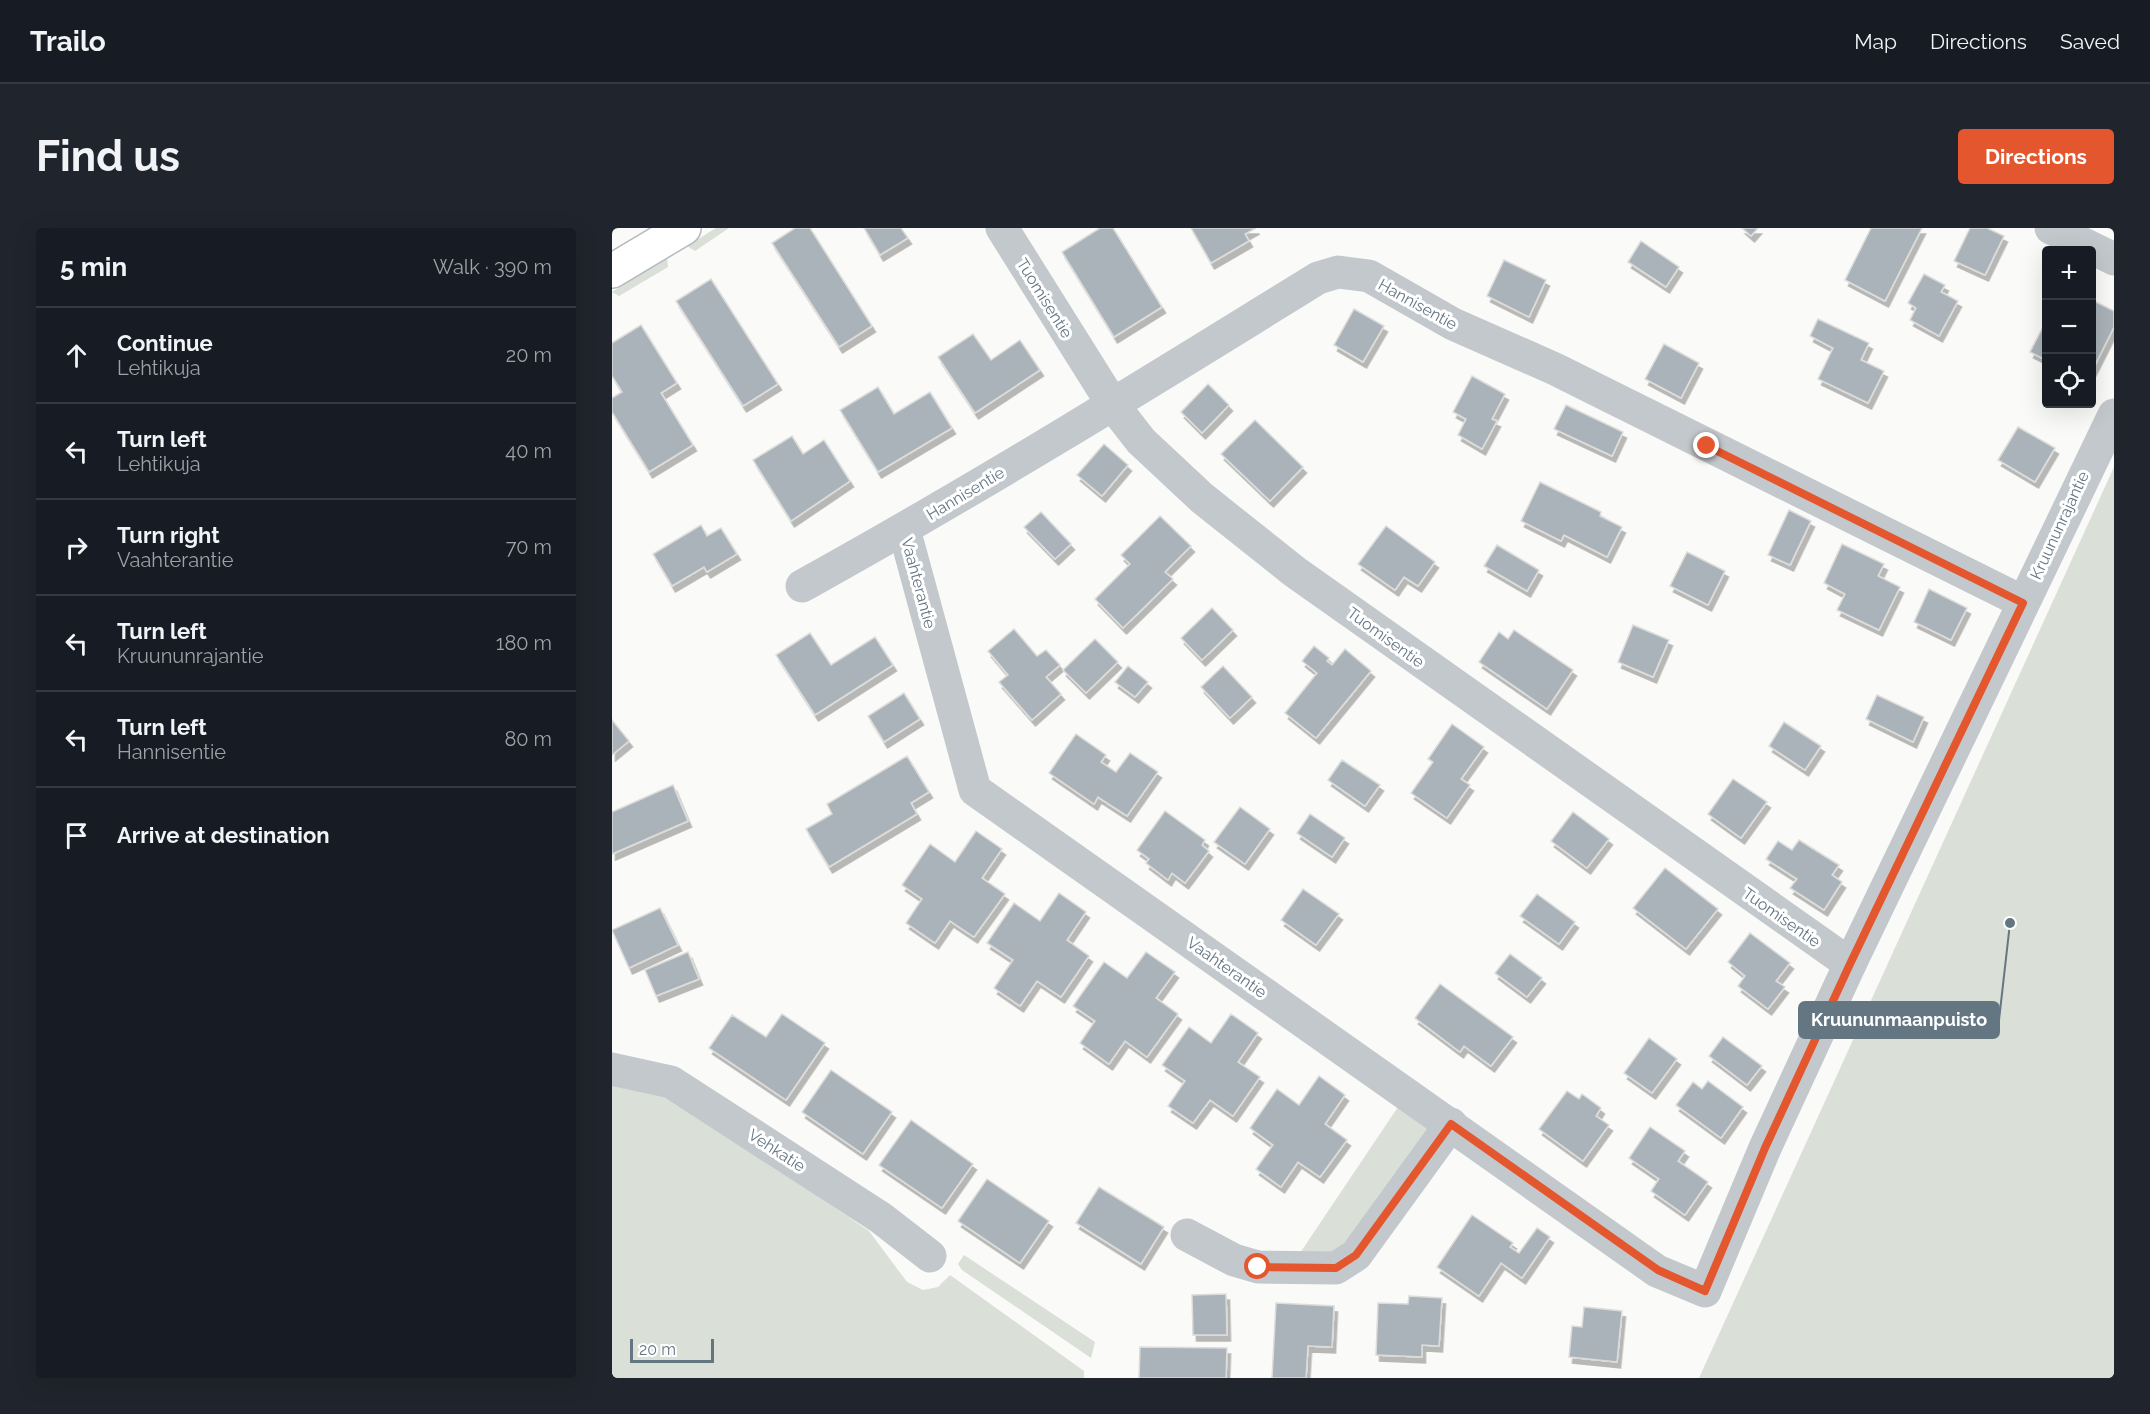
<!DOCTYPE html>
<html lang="en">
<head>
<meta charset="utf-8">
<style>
	body { margin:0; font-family:Raleway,sans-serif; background:#20242c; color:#f1f3f6 }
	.controls { position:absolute; right:18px; top:18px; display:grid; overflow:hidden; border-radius:6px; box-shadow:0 6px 24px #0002 }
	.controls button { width:54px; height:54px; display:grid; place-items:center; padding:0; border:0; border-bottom:2px solid #363941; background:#171b24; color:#f1f3f6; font:30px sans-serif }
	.scale { position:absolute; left:18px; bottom:15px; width:84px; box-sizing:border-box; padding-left:6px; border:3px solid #657683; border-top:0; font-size:16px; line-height:21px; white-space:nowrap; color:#657683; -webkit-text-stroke:4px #fff; paint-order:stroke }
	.stop { position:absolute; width:18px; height:18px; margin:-14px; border:4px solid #e4572e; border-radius:50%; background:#fff }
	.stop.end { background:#e4572e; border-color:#fff; box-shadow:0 2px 6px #0008 }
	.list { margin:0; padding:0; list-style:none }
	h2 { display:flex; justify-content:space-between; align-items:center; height:78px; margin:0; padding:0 24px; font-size:26px }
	h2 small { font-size:20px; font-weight:400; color:#9ea1a6 }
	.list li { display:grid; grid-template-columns:39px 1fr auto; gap:18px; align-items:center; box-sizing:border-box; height:96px; padding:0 24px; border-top:2px solid #363941 }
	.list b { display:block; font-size:22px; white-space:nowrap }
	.list p { margin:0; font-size:20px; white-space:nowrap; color:#9ea1a6 }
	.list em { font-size:20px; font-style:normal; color:#9ea1a6 }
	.icon { flex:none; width:33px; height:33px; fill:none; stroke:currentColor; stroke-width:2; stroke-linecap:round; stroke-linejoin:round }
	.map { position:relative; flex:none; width:1502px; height:1150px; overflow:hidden; border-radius:6px }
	header { display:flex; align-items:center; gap:36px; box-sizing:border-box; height:84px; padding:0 30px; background:#171b24; border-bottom:2px solid #363941 }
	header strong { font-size:28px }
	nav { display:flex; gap:33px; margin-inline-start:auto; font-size:21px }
	.intro { display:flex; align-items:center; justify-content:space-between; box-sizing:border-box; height:144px; padding:0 36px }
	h1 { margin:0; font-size:42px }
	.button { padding:15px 27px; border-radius:6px; background:#e4572e; color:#fff; font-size:21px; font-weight:700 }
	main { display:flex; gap:36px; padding:0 36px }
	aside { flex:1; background:#171b24; border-radius:6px; box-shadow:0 6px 24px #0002 }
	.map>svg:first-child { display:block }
	.green { fill:#dadfd7 }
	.building { fill:#aab3b9; stroke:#dcdcda; stroke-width:1.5; filter:url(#shadow) }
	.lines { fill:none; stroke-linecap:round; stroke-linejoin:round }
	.secondary-casing { stroke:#b3babf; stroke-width:36 }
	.street { stroke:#c3c8cc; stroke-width:33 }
	.secondary { stroke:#fff; stroke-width:33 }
	.route { stroke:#e4572e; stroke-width:8 }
	.labels { text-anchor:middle; stroke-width:6; stroke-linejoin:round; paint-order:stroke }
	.street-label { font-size:16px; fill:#657683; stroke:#fff }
	.leader { fill:none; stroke:#657683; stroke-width:2 }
	.callout-dot { fill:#657683; stroke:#fff; stroke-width:2 }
	.callout { fill:#657683; stroke:#657683; stroke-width:2 }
	.callout-label { font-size:18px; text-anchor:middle; font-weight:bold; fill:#fff }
</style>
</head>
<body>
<header>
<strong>Trailo</strong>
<nav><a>Map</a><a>Directions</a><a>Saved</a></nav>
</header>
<div class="intro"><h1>Find us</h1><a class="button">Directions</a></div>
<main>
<aside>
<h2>5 min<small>Walk · 390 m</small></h2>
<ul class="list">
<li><svg class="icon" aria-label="ahead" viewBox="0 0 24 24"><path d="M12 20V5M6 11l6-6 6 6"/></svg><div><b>Continue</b><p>Lehtikuja</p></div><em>20 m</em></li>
<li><svg class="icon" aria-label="left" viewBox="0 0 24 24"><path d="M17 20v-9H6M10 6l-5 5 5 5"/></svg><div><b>Turn left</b><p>Lehtikuja</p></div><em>40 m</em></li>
<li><svg class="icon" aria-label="right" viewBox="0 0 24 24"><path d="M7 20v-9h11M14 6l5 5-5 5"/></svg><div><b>Turn right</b><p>Vaahterantie</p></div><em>70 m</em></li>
<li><svg class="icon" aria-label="left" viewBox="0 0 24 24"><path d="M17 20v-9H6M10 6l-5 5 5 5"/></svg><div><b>Turn left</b><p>Kruununrajantie</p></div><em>180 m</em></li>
<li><svg class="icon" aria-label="left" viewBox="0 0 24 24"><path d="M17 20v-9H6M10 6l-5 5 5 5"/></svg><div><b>Turn left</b><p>Hannisentie</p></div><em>80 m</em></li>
<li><svg class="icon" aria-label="arrive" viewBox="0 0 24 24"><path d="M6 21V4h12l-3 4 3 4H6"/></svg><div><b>Arrive at destination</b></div></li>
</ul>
</aside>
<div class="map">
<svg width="1502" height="1150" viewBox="0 0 1502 1150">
	<defs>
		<filter id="shadow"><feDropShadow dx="3.5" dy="6" stdDeviation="0" flood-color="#0004"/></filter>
	</defs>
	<rect width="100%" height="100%" fill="#fafaf8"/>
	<g class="green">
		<polygon points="104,0 117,0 83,23 75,18"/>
		<polygon points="55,29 56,39 7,68 0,64"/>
		<polygon points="1502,239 1502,1150 1087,1150"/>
		<polygon points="0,856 49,867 85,886 257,1003 295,1054 311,1062 326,1059 338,1047 472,1143 472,1150 0,1150"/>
		<polygon points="788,876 820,898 747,1001 719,1028 684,1031"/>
		<polygon points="352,1027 483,1114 479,1130 350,1042 346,1036"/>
	</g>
	<g class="building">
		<polygon points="183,0 198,0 260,98 227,119 160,15"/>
		<polygon points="252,0 289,0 296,10 268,27"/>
		<polygon points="488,0 501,0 550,79 502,109 450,24"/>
		<polygon points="579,0 644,0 633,6 637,13 599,35"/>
		<polygon points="1130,0 1146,0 1139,8"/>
		<polygon points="1259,0 1310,0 1273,73 1233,52"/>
		<polygon points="1358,0 1375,0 1392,8 1373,47 1342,33"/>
		<polygon points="1029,13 1067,39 1054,59 1016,34"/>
		<polygon points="892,32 934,52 917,89 875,68"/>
		<polygon points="1312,46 1333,57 1329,64 1346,73 1327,108 1298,92 1304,80 1296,75"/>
		<polygon points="99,51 166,156 131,178 64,73"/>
		<polygon points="1480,72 1502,83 1502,99 1480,143"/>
		<polygon points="742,81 772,98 751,134 722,117"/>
		<polygon points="1206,91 1257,115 1249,132 1272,143 1256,175 1206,151 1221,120 1198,108"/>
		<polygon points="1433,95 1434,96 1434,132 1418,124"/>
		<polygon points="29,97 65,155 49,165 81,217 37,244 0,184 0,170 10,164 0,148 0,115"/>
		<polygon points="361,106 379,132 408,112 428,142 363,185 326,129"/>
		<polygon points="1052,116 1087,135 1069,170 1033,151"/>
		<polygon points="860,148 893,166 880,191 885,193 870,221 846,207 854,191 841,184"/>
		<polygon points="596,156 617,177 590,205 569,184"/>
		<polygon points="266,159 282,186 318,164 340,200 266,244 228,182"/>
		<polygon points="954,177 1011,204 1000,228 942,201"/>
		<polygon points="643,192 691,239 658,273 609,226"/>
		<polygon points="1406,199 1443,220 1423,254 1386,232"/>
		<polygon points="180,208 191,226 212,212 238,253 179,293 141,232"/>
		<polygon points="492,216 516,237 490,268 465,247"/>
		<polygon points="928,254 989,284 988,288 1010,299 995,329 952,307 949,313 909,293"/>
		<polygon points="1177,282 1199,293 1178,337 1156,327"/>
		<polygon points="429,284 459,316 443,331 412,299"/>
		<polygon points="548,288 579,318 553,344 561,351 511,400 483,371 518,336 509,327"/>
		<polygon points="89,297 95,308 109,300 125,326 95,344 92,339 60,358 41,326"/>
		<polygon points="774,298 823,334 806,358 792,349 783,362 746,336"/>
		<polygon points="1230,316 1272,336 1266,348 1288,359 1267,402 1225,382 1233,366 1212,355"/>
		<polygon points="885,317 927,342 915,363 872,338"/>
		<polygon points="1075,324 1113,343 1096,377 1058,358"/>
		<polygon points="1317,361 1355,380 1339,412 1302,394"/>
		<polygon points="600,380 621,402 590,432 569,410"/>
		<polygon points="1021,397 1057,412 1041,449 1006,434"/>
		<polygon points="402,401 425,428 434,422 448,437 434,449 449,466 420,492 387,454 396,447 376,423"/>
		<polygon points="902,402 961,442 935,481 867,434 887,404 896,411"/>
		<polygon points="198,405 219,437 263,409 281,437 203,487 164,427"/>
		<polygon points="483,411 506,434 474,465 451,442"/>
		<polygon points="702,418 717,430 715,433 720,437 733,421 759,443 704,510 673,485 705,445 690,433"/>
		<polygon points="516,438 536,454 523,469 503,454"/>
		<polygon points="611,438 640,469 618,490 589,459"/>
		<polygon points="292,465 308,491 272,514 256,488"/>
		<polygon points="1265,467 1312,489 1301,514 1254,491"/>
		<polygon points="0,492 17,513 0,527"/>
		<polygon points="1172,494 1209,518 1193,542 1157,518"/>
		<polygon points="840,496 872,519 849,551 858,557 835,590 799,565 821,534 816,531"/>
		<polygon points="464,506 494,527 489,534 504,544 518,525 546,544 515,588 486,569 482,576 437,545"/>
		<polygon points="295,528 317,564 299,575 305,586 217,639 194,601 220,586 215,576"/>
		<polygon points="730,532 768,557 753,578 716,552"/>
		<polygon points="1121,551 1155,574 1129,610 1096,586"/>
		<polygon points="61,557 76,593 0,626 0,584"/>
		<polygon points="628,579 658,601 633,636 602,614"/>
		<polygon points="553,583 593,612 590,617 597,623 573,655 560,645 556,652 534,635 537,631 525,622"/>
		<polygon points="961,584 997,611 975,640 939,613"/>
		<polygon points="698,586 733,610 720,629 685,605"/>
		<polygon points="364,603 390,621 370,650 393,666 362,709 338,693 323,715 294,695 310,671 290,657 318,616 343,634"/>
		<polygon points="1187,612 1227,637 1220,647 1230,654 1212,682 1178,660 1185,651 1154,631 1166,613 1180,622"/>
		<polygon points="1053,640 1106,681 1074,721 1021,680"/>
		<polygon points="691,661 727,686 704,717 669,692"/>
		<polygon points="447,665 474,684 455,712 477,728 449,769 425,753 408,778 382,760 401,732 375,715 402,675 428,693"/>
		<polygon points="925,666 963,694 947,716 908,688"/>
		<polygon points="48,680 66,717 17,740 0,702"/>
		<polygon points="1138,705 1178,735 1164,753 1173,759 1156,781 1126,758 1133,748 1116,734"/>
		<polygon points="76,724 87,751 44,768 33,742"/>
		<polygon points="534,724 563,744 544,770 566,786 535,829 513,813 497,836 468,815 483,793 461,778 492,734 515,750"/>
		<polygon points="898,726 930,750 915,769 883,745"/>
		<polygon points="828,756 901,809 879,838 852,818 848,824 803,790"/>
		<polygon points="170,786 213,815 174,872 97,820 120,787 154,809"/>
		<polygon points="619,786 646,805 626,834 648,849 621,888 598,872 581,895 556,878 573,853 550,837 577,799 599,815"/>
		<polygon points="1111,809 1150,838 1135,857 1097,828"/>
		<polygon points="1037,810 1065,831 1040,865 1012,845"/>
		<polygon points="219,842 280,884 251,926 190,884"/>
		<polygon points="707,848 733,867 713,896 735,912 708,949 686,934 669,959 644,941 661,917 638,900 665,861 687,877"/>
		<polygon points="1096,853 1131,879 1109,910 1064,877 1081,854 1090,861"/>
		<polygon points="955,863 967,871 970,866 989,880 984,888 997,897 971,933 927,901"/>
		<polygon points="299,892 361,936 330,980 267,937"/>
		<polygon points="1038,899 1073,923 1066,933 1096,954 1073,987 1039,963 1047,951 1017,930"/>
		<polygon points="375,951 437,993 408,1035 346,993"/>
		<polygon points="487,959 552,999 529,1036 464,995"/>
		<polygon points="860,987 901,1015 898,1019 907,1025 925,1000 938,1009 910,1050 889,1035 867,1068 825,1039"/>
		<polygon points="614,1066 615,1107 581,1107 580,1067"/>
		<polygon points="797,1068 830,1070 827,1118 810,1117 810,1129 764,1127 766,1075 796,1076"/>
		<polygon points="664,1075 722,1078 720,1119 696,1118 694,1150 660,1150"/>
		<polygon points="972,1079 1010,1083 1005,1134 957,1129 960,1098 970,1099"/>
		<polygon points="528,1119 615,1120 614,1150 527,1150"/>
	</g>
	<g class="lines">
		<g class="secondary-casing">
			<polyline id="secondary" points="0,43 72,0"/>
		</g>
		<g class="street">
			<polyline points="390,0 501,177 529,213 590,270 683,344 1238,736"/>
			<polyline points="1439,0 1502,31"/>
			<polyline points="292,301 363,562 1045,1043 1093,1063 1153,920 1238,736 1502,187"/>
			<path d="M190,358c175,-97 345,-202 516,-308l20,-6 31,4 84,48 102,45 468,233"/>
			<polyline points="0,841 59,854 269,990 318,1028"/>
			<polyline points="575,1007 622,1032 646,1039 724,1040 744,1027 839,896"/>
		</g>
		<use href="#secondary" class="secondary"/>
	</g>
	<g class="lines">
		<polyline class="route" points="646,1039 724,1040 744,1027 839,896 1046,1042 1093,1063 1153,920 1238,736 1411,375 1095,218"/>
	</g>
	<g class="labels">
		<g class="street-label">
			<text transform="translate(433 70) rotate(58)" y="6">Tuomisentie</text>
			<text transform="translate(806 76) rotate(29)" y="6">Hannisentie</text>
			<text transform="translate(353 265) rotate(-31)" y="6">Hannisentie</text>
			<text transform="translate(1447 297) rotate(-65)" y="6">Kruununrajantie</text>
			<text transform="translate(307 355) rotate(75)" y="6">Vaahterantie</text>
			<text transform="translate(774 409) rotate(36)" y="6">Tuomisentie</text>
			<text transform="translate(1170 689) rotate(35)" y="6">Tuomisentie</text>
			<text transform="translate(615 739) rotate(35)" y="6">Vaahterantie</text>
			<text transform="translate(165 922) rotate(33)" y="6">Vehkatie</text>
		</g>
	</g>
	<path class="leader" d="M1398 695L1387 792"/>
	<circle class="callout-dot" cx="1398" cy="695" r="6"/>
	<rect class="callout" x="1187" y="774" width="200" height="36" rx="6"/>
	<g class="callout-label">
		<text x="1287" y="798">Kruununmaanpuisto</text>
	</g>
</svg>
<div class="controls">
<button>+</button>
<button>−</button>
<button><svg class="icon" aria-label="locate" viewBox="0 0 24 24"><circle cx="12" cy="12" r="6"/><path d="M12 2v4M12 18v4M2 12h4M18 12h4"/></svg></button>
</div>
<div class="scale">20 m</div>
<div class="stop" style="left:646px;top:1039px"></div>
<div class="stop end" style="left:1095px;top:218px"></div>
</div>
</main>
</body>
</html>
